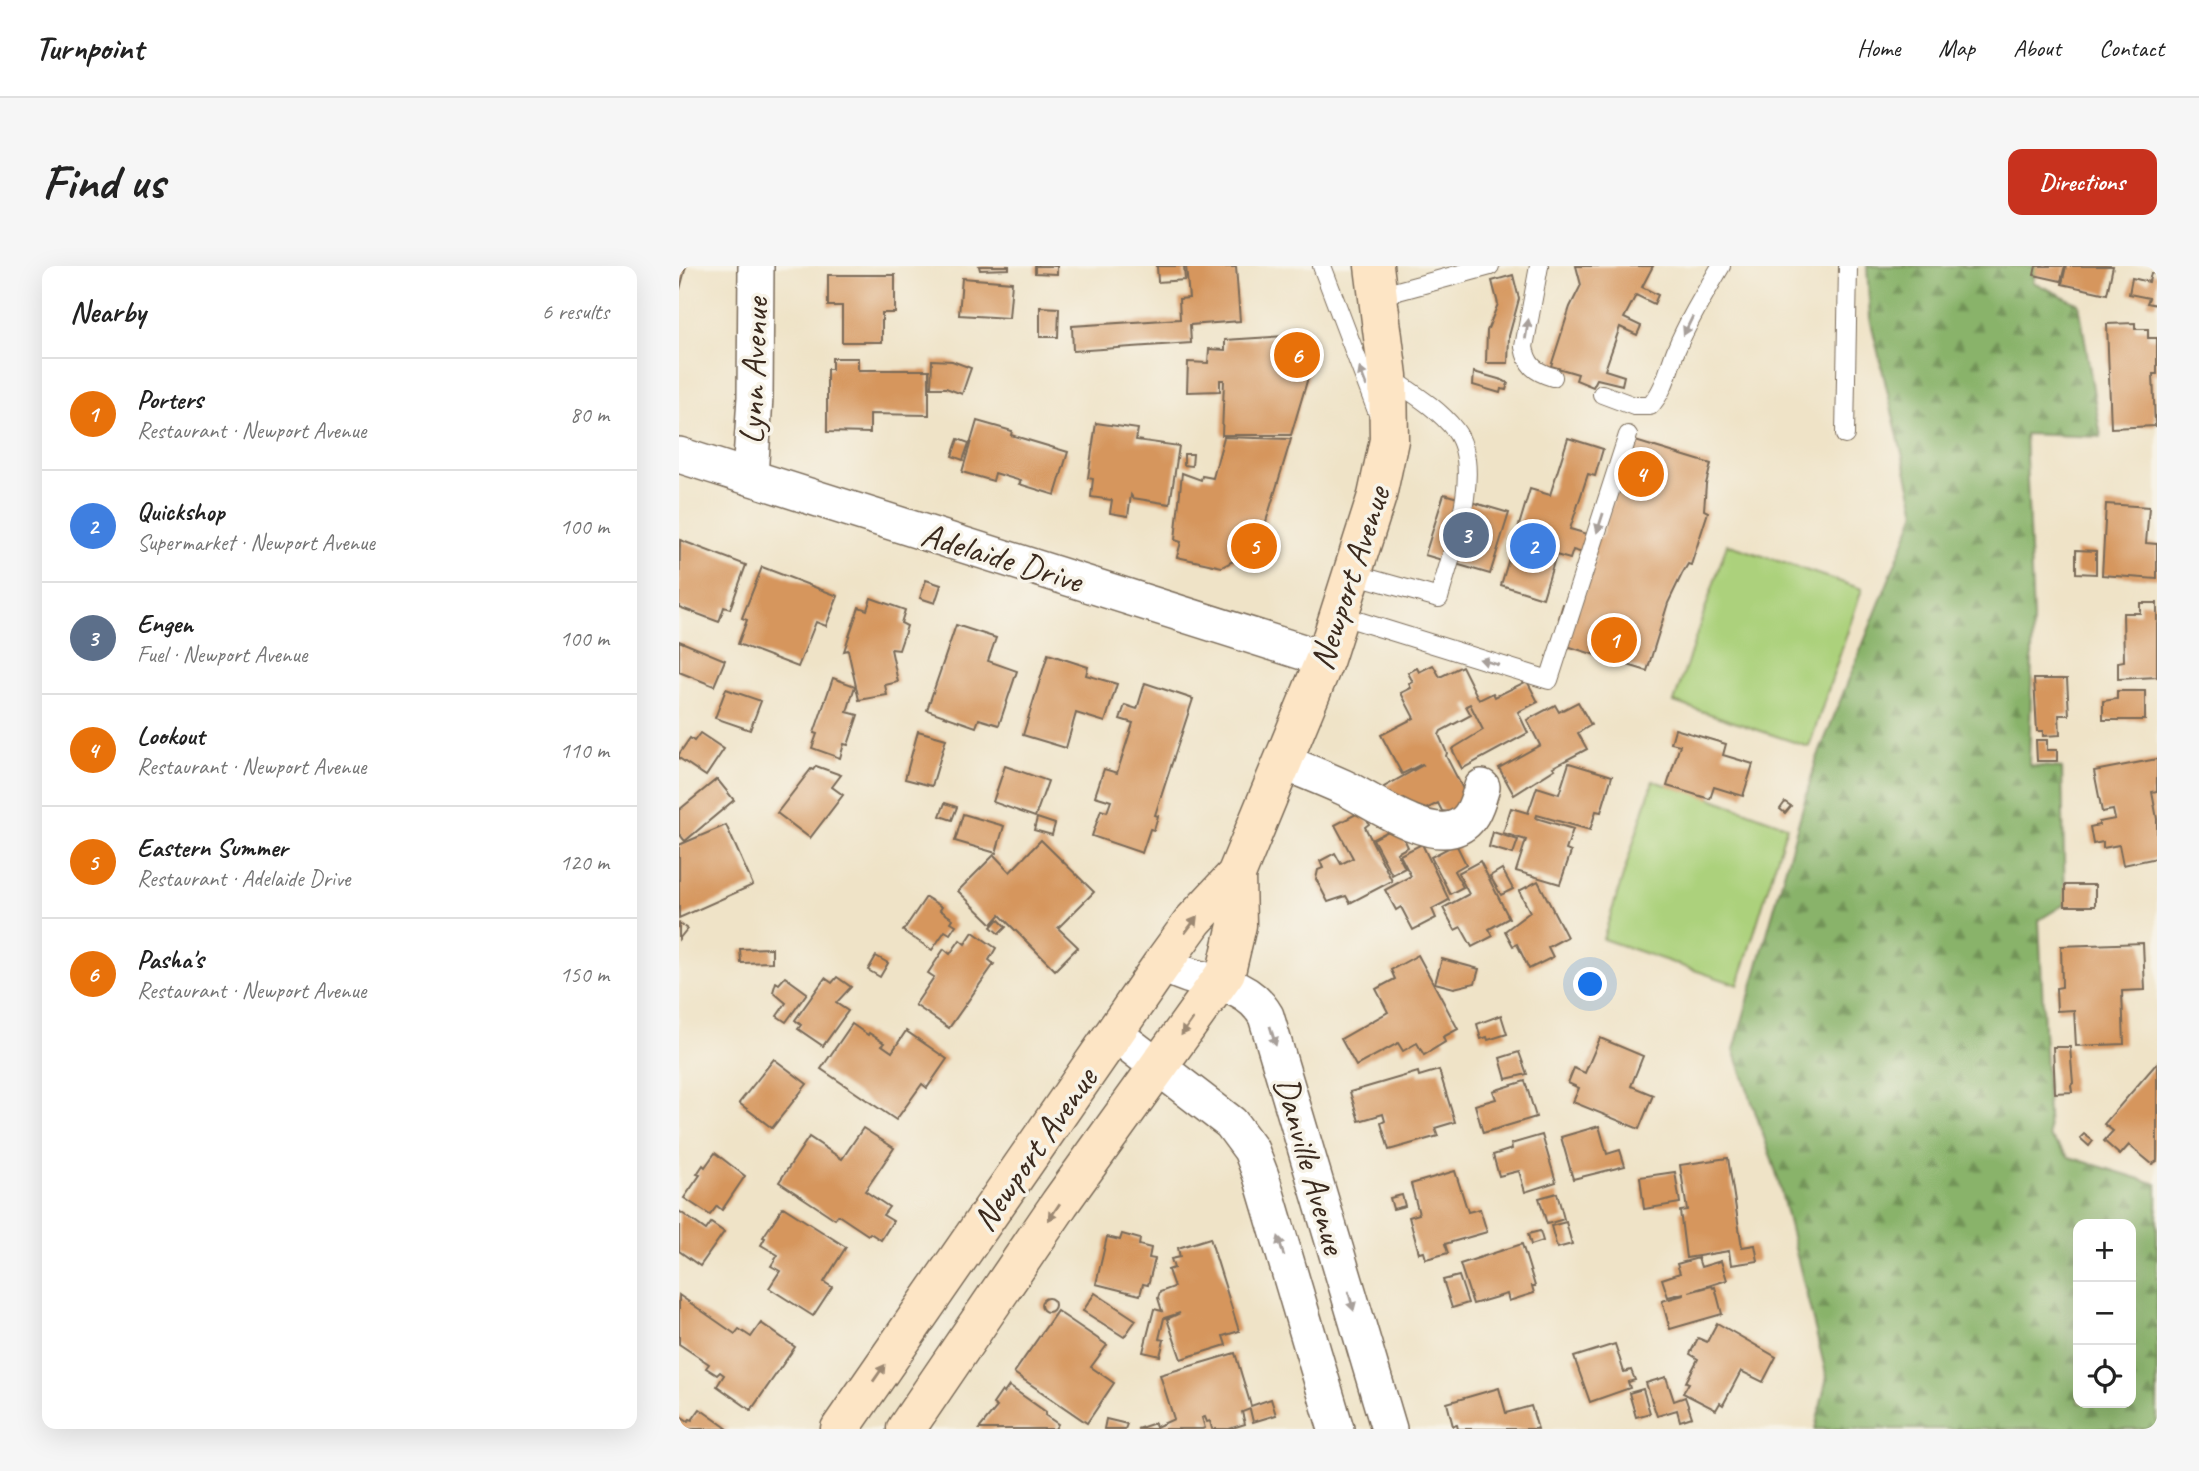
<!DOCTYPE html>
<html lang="en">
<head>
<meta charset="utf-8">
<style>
	body { margin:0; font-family:Caveat,sans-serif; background:#f6f6f6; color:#222 }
	.controls { position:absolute; right:21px; bottom:21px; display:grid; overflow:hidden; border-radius:14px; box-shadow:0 7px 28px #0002 }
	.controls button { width:63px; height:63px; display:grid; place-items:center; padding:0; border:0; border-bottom:2px solid #e0e0e0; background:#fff; color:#222; font:35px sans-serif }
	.you { position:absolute; left:912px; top:719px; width:24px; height:24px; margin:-18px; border:5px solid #fff; border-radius:50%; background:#1a73e8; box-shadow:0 0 0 10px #1a73e833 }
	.badge { display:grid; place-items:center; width:46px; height:46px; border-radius:50%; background:#c8321e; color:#fff; font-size:23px; font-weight:700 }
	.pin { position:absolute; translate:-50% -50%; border:4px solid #fff; box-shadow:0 2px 7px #0006 }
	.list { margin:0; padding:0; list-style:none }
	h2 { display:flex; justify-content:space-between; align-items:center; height:91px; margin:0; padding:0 28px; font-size:30px }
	h2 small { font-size:23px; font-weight:400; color:#767676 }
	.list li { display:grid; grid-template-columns:46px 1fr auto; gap:21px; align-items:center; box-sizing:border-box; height:112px; padding:0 28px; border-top:2px solid #e0e0e0 }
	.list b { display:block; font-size:26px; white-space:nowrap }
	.list p { margin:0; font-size:23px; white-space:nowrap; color:#767676 }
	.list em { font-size:23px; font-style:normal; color:#767676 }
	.icon { flex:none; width:38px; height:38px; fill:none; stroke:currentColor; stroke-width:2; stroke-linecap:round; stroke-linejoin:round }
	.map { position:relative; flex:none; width:1478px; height:1163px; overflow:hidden; border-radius:14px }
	header { display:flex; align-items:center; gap:42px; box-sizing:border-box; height:98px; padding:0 35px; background:#fff; border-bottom:2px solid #e0e0e0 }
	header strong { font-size:33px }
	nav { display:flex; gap:38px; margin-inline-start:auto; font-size:24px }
	.intro { display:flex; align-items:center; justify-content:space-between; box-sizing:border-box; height:168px; padding:0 42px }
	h1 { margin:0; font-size:49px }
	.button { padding:18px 32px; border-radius:14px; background:#c8321e; color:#fff; font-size:24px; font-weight:700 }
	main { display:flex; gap:42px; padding:0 42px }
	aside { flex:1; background:#fff; border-radius:14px; box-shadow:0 7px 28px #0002 }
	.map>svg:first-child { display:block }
	.forest { fill:url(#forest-firs); stroke:#626e44; stroke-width:2; fill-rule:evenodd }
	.garden { fill:#acd17b; stroke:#747e4c; stroke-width:2 }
	.building { fill:#d6965d }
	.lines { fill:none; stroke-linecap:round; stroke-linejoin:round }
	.lane-casing { stroke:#7a6b59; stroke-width:20 }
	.street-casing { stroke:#7a6b59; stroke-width:38 }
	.secondary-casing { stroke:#7a6b59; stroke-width:41 }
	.lane { stroke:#fff; stroke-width:18 }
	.street { stroke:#fff; stroke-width:35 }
	.secondary { stroke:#fde5c5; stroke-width:38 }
	.oneway { fill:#a79f9a }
	.oneway2 { fill:#9c8872 }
	.labels { text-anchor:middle; stroke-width:7; stroke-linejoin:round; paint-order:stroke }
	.street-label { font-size:35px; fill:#3b2a1e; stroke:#f7f3e8 }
</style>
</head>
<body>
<header>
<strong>Turnpoint</strong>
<nav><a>Home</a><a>Map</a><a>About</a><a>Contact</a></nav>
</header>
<div class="intro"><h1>Find us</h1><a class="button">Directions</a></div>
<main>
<aside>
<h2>Nearby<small>6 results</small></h2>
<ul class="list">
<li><span class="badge" style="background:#e8710a">1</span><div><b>Porters</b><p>Restaurant · Newport Avenue</p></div><em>80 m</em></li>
<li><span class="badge" style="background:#3f7fe0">2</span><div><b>Quickshop</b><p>Supermarket · Newport Avenue</p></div><em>100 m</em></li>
<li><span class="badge" style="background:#5c6f8a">3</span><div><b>Engen</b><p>Fuel · Newport Avenue</p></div><em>100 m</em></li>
<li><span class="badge" style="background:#e8710a">4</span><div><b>Lookout</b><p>Restaurant · Newport Avenue</p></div><em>110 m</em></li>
<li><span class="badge" style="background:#e8710a">5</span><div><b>Eastern Summer</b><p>Restaurant · Adelaide Drive</p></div><em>120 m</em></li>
<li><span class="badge" style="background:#e8710a">6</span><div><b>Pasha's</b><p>Restaurant · Newport Avenue</p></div><em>150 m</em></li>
</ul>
</aside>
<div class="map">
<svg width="1478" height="1163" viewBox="0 0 1478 1163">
	<defs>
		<pattern id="forest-firs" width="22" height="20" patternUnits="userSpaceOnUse" patternTransform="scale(1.75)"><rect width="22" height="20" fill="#89b36b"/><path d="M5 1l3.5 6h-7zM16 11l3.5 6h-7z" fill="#719257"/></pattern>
	</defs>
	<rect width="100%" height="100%" fill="#f7f3e8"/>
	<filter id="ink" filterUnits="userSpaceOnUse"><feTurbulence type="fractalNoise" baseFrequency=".0143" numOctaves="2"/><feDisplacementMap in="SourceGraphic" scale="14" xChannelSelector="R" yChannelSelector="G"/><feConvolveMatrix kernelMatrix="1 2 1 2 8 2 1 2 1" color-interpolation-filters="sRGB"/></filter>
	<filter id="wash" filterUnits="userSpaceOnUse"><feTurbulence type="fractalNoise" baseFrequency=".00686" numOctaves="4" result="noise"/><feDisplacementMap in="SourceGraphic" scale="28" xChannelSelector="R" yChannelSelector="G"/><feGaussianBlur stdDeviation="1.57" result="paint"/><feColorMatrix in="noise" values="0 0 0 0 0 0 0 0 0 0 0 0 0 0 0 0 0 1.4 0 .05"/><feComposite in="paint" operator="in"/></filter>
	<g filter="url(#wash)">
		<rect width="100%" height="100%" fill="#efe3c7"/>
		<path class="forest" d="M1188,0h171l-5,16 46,22 22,133 -76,-3 8,185 -4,146 33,3 3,136 -26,16 10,216 20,21 88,27v245h-342l12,-52 -51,-205 -42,-122 82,-289 100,-249 -46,-194zM1399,958h53v179h-53z"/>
		<g class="garden">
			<polygon points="1048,278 1183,323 1130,481 995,436"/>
			<polygon points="974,515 1029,531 1108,560 1059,719 924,673"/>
		</g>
		<g id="blocks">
			<g class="building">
				<polygon points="0,0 7,0 1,23 0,23"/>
				<polygon points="300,0 330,0 330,3 301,4"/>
				<polygon points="356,0 378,0 378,8 356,7"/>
				<polygon points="478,0 505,0 506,14 479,16"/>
				<polygon points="507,0 557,1 561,55 511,59 512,77 394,85 393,60 501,53 500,33 510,32"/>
				<polygon points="897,0 974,0 963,21 979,29 975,38 957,29 945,52 962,60 958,69 941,61 926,104 945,110 943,119 918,113 914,121 897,114 899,108 872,100 891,41 902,19"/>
				<polygon points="1357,0 1386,0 1382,15 1355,9"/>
				<polygon points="1387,0 1434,0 1428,28 1383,18"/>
				<polygon points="1472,7 1478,8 1478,39 1468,37 1470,32 1450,28 1453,12 1470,16"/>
				<polygon points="149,9 216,9 216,47 203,47 203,76 163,76 163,40 149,40"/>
				<polygon points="834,9 840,33 830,70 829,97 807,97 808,65 819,38 813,15"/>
				<polygon points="283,12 333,16 330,52 280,49"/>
				<polygon points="361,41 380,42 379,71 361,71"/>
				<polygon points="1456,57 1456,63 1469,63 1469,72 1478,72 1478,108 1474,108 1476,160 1432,162 1428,58"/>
				<polygon points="622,69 631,105 612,169 543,169 545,114 541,114 541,125 508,126 509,96 529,97 530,83 546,84 546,74"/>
				<polygon points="153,92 179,92 179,104 250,104 250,149 191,148 191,167 148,166 148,103 153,103"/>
				<polygon points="253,94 273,95 292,102 283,128 267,122 252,122"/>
				<polygon points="795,106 823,114 829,117 827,124 822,123 821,127 794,119"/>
				<polygon points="298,155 333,165 332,169 389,186 376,229 340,218 342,215 316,207 314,215 283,206"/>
				<polygon points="417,157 459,163 457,174 500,180 491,238 454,232 452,229 449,250 431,247 433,234 412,231 414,213 409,212"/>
				<polygon points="545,171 612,173 579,282 543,301 498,291 502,276 496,274 503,207 522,214 523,210 534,212"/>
				<polygon points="889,172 924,183 916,210 909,208 891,263 922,272 953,174 1032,198 1027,218 1025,244 1029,246 1012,299 1009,298 1003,308 989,337 968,405 888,380 895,357 880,352 884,338 900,343 917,291 894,284 891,293 877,289 864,332 822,319 851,223 871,229"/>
				<polygon points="279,173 290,177 284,194 273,190"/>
				<polygon points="505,188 514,188 513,200 505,199"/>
				<polygon points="765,228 830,247 811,308 746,289"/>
				<polygon points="1427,238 1470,241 1467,277 1478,278 1478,313 1423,309"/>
				<polygon points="1,274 67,299 51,343 45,341 40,356 0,341"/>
				<polygon points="1397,284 1417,285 1417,308 1397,307"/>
				<polygon points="83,301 159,330 147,360 137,356 119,401 59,378 68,354 63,352"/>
				<polygon points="247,314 262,319 256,337 241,332"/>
				<polygon points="192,332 226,344 222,357 228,360 220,384 212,383 219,416 206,419 208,429 180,434 169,384 165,385 180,341 188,344"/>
				<polygon points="1461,337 1478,337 1478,411 1439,413 1439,396 1445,395 1444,347 1461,347"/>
				<polygon points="277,359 317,372 309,395 338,405 320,459 300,453 297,461 248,444"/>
				<polygon points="0,375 46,394 35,420 0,406"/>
				<polygon points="369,388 409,401 407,409 438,418 426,456 397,447 387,482 344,469"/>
				<polygon points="754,399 761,411 783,400 800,434 814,427 816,431 848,415 859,436 839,446 849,467 783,503 773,483 804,464 791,438 787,440 792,449 762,465 760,469 768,487 767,490 786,527 783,539 770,546 763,545 759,537 731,551 715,541 705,521 744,499 743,498 723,508 702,469 735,452 722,427 732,422 730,418 734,416 729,407 738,402 740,406"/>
				<polygon points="154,412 176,420 168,446 179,449 169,479 165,478 161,492 133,482 138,468 135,467"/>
				<polygon points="1355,413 1388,413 1390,449 1380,449 1381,469 1364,470 1364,465 1358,465"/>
				<polygon points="466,417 514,433 476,549 479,550 475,564 471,563 463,587 413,570 422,544 428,546 432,535 416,530 425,503 438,507 454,457 441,453 446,439 458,443"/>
				<polygon points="47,423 82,435 71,464 36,452"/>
				<polygon points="1438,425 1466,425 1466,454 1424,454 1424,435 1438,433"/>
				<polygon points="899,436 912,459 899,467 908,483 874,501 876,503 835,529 820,502 861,479 848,454 876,439 880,446"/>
				<polygon points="996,463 1047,478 1044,489 1074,498 1064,530 1035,521 1031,533 988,520 1001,479 992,477"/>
				<polygon points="239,465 267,473 253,520 226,513"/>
				<polygon points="21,467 45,483 27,510 0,492 0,488 11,472 15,475"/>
				<polygon points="1357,474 1368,474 1368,484 1378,484 1378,495 1358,495"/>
				<polygon points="1478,493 1478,525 1473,526 1478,553 1478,592 1444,599 1440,579 1424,582 1424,576 1414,578 1411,561 1420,559 1420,556 1436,553 1434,544 1423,546 1415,505"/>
				<polygon points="890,497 933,510 922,546 917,545 911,564 858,549 857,552 894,563 887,584 892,586 881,618 837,605 847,574 824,567 832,542 849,547 858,521 880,528"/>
				<polygon points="137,500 162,509 153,521 164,529 131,572 98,547 132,503 134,504"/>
				<polygon points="326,500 369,515 356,551 314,536"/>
				<polygon points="38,513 55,534 6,575 0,568 0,544"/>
				<polygon points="1106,536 1112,540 1106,547 1101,543"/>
				<polygon points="266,537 278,541 273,554 261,550"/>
				<polygon points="683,545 690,558 686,561 713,615 671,637 667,630 649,636 637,613 639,604 644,602 641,595 656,587 662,598 674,592 656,559"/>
				<polygon points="284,548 325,560 317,587 276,575"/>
				<polygon points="358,552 376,558 373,569 355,564"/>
				<polygon points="47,559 74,619 0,652 0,579"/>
				<polygon points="719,560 729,581 718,587 726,602 713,609 694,573"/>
				<polygon points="814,566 839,574 834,588 810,581"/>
				<polygon points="362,574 415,626 379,662 399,681 376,704 321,649 313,658 279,625 315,589 331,606"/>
				<polygon points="743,578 770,634 753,643 757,652 734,664 722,641 717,644 706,624 732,610 721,589"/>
				<polygon points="777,578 787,598 775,605 784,621 771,628 752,591"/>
				<polygon points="801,595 830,652 810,663 814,670 793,681 782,661 776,664 764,642 790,628 779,607"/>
				<polygon points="823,603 834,623 822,629 811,610"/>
				<polygon points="859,615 888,671 869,681 874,691 850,703 838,678 834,680 826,665 851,646 840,625"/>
				<rect x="1386" y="619" width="30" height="21"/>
				<polygon points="247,631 263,641 261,644 274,653 272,656 277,659 271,668 266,665 253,684 224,665"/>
				<polygon points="319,653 327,661 320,668 312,661"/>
				<polygon points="0,657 8,663 0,673"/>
				<polygon points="294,666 317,682 310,694 315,698 270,762 236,739 255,711 249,707 265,683 271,688 281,674 286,678"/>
				<polygon points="1464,677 1466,724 1443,725 1445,778 1397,780 1395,744 1378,745 1377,722 1383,721 1382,680"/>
				<polygon points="93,682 93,696 62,697 61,683"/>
				<polygon points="739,689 779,763 764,771 766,776 745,789 738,777 724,785 719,777 677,800 662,773 709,746 697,723 716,713 712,704"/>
				<polygon points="197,690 209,697 201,711 189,704"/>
				<polygon points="763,693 800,703 796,717 775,722 756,717"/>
				<polygon points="106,711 128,727 107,756 98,750 107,737 94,726 97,716 100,718"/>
				<polygon points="158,711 172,721 157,737 169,745 144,780 119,763 122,759 116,754 146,712 153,717"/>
				<polygon points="822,749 828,768 809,774 808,771 802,773 798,758"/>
				<polygon points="173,758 189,769 190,767 205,777 203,779 213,786 227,765 268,793 248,822 243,818 217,854 142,803"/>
				<polygon points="921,772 964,790 952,820 974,829 960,863 894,836 900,822 889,817 895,802 906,807"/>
				<polygon points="1374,781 1391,781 1394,817 1392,819 1393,826 1376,827"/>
				<polygon points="840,786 848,808 827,813 821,792"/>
				<polygon points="95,793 128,818 93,862 60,837"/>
				<polygon points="1478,797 1478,895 1473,898 1450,879 1441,889 1425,875 1434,865 1425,858"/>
				<polygon points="760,804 776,856 756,862 759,870 710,884 702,857 706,855 704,848 680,855 671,826 739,806 740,810"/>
				<polygon points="846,815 857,851 804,867 796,839 817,833 814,825"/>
				<polygon points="920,860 928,888 941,884 946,900 894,913 882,871"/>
				<polygon points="184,862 215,882 186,925 210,941 204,949 214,955 202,974 191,967 189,969 159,949 156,953 100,916 130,871 163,893"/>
				<polygon points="1405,868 1414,875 1410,880 1401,872"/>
				<polygon points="863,869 877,916 846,926 840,905 820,910 814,889 833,883 832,878"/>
				<polygon points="36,887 66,910 43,944 38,940 31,949 5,932 21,909 18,908 24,899 26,901"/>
				<polygon points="1049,892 1063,981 1076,979 1079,995 1052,999 1050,985 1007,992 1001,945 1008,944 1001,899"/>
				<polygon points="776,905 789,946 801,943 808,966 766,978 769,987 747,993 745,986 740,987 730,951 740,948 732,918"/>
				<polygon points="996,906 1001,937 965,943 961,911"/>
				<polygon points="878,927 885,953 868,958 860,932"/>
				<polygon points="723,929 726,940 714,943 711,932"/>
				<polygon points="104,941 167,981 145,1016 153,1021 134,1050 90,1022 101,1005 92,1000 99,989 82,979 86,972 84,971"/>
				<polygon points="0,945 27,964 32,957 45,966 21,1000 0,985"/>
				<polygon points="887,956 893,978 878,982 872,960"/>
				<polygon points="861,965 864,975 852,979 849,968"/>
				<polygon points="443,968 461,973 460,979 472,982 470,992 476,993 469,1019 464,1018 461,1029 417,1018 428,971 441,974"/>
				<polygon points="531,972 560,1065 544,1070 547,1079 502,1093 488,1053 501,1047 485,1052 480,1073 485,1074 481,1090 464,1086 475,1043 483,1045 479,1032 481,1026 495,1021 489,1004 495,1002 492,993 501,991 499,982"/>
				<polygon points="843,978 856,1020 853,1020 855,1027 830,1035 828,1028 794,1038 781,998"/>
				<polygon points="1019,992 1022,1001 1042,995 1048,1014 1010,1026 1033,1020 1034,1022 1036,1021 1043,1048 991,1063 983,1035 1005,1029 1005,1027 989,1031 983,1013 1001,1007 998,998"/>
				<polygon points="780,1010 789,1037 773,1042 764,1014"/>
				<polygon points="416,1027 457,1054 445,1071 404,1045"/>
				<polygon points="0,1029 56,1068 60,1063 72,1071 82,1057 116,1081 72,1144 38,1120 45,1109 41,1106 38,1109 27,1102 30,1098 0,1078"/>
				<circle cx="369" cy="1039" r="7"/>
				<polygon points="378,1045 428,1079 412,1101 435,1117 408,1157 335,1107"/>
				<polygon points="1038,1057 1097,1091 1084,1116 1062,1105 1044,1139 1041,1137 1037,1144 1004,1127 1010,1117 1007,1116 1019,1093 1011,1088 1019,1072 1028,1076"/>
				<polygon points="936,1078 945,1106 952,1104 956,1114 949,1116 951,1122 911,1136 895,1091"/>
				<polygon points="556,1087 572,1140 592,1133 597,1149 574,1156 571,1143 563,1146 566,1158 550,1163 533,1163 531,1155 528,1156 526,1151 523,1152 526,1162 523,1163 458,1163 476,1157 477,1161 495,1153 481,1109"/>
				<polygon points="987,1111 995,1135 1006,1131 1013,1151 1001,1155 998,1144 978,1150 967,1117"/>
				<polygon points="330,1120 367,1146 366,1149 379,1158 376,1163 300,1163 318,1141 314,1138 323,1125 325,1127"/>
				<polygon points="820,1122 827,1147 852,1140 859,1163 779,1163 778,1159 774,1160 768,1137"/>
				<polygon points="964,1123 971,1147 957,1151 950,1127"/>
				<polygon points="21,1143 49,1163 0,1163 0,1149 9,1155 11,1153 13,1154"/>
				<polygon points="427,1153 448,1158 446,1163 425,1163"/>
			</g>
		</g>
	</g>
	<g filter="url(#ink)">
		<use href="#blocks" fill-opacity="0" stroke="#7a6b59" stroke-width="2"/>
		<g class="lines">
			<g class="lane-casing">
				<g id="lane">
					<polyline points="643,0 699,148"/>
					<path d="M860,0l-15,81c3,18 11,25 29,30"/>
					<polyline points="700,30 811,0"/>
					<path d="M923,128l32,12h16c15,-16 18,-36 26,-56 12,-29 29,-57 45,-84"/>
					<polyline points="1166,169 1169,0"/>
					<path d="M674,308l86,24c11,-42 46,-129 16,-168 -17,-22 -44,-38 -67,-54"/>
					<polyline points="660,349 870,414 949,169"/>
				</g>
			</g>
			<g class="street-casing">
				<g id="street">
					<polyline points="0,189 646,393"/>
					<polyline points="71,211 76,131 77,0"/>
					<path d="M604,496c20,8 40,16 60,25 28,13 78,50 109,42 20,-5 25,-25 30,-42"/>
					<path d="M483,698c10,5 21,10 32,13 29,7 56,11 72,39l123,413"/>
					<polyline points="435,767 552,857 572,884 582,910 657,1163"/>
				</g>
			</g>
			<g class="secondary-casing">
				<g id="secondary">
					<polyline points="161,1163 483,698 515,654 557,609 646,393 698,230 710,174 709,110 695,0"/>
					<polyline points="227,1163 381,937 547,706 558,659 557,609"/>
				</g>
			</g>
			<use href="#lane" class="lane"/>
			<use href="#street" class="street"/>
			<use href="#secondary" class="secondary"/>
		</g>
		<defs><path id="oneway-solid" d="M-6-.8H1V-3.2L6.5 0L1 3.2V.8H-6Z" transform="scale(1.75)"/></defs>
		<g class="oneway">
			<use href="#oneway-solid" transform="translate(1009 60) rotate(116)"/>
			<use href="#oneway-solid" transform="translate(848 63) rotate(-81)"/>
			<use href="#oneway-solid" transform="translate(684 111) rotate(-111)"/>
			<use href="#oneway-solid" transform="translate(921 257) rotate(108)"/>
			<use href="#oneway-solid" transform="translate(810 396) rotate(-163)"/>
			<use href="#oneway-solid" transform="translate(594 770) rotate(73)"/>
			<use href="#oneway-solid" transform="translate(602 980) rotate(-106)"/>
			<use href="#oneway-solid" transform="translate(672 1035) rotate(74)"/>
		</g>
		<g class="oneway2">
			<use href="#oneway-solid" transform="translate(512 659) rotate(-53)"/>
			<use href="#oneway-solid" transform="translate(508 761) rotate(125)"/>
			<use href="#oneway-solid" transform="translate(375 946) rotate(124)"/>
			<use href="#oneway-solid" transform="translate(200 1107) rotate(-55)"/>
		</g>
	</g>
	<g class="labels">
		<g class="street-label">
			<text transform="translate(74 105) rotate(-88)" y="12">Lynn Avenue</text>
			<text transform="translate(323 291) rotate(17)" y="12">Adelaide Drive</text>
			<text transform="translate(670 312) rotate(-72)" y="12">Newport Avenue</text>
			<text transform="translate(355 883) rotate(-55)" y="12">Newport Avenue</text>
			<text transform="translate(632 899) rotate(74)" y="12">Danville Avenue</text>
		</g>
	</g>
</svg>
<div class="controls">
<button>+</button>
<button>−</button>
<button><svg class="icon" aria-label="locate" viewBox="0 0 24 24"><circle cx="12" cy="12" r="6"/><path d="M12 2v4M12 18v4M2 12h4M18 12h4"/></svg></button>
</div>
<div class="you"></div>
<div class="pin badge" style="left:935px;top:374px;background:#e8710a">1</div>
<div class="pin badge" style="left:854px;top:280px;background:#3f7fe0">2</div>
<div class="pin badge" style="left:787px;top:269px;background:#5c6f8a">3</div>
<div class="pin badge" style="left:962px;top:208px;background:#e8710a">4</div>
<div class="pin badge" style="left:575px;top:280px;background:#e8710a">5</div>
<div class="pin badge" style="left:618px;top:89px;background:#e8710a">6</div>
</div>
</main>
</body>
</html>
